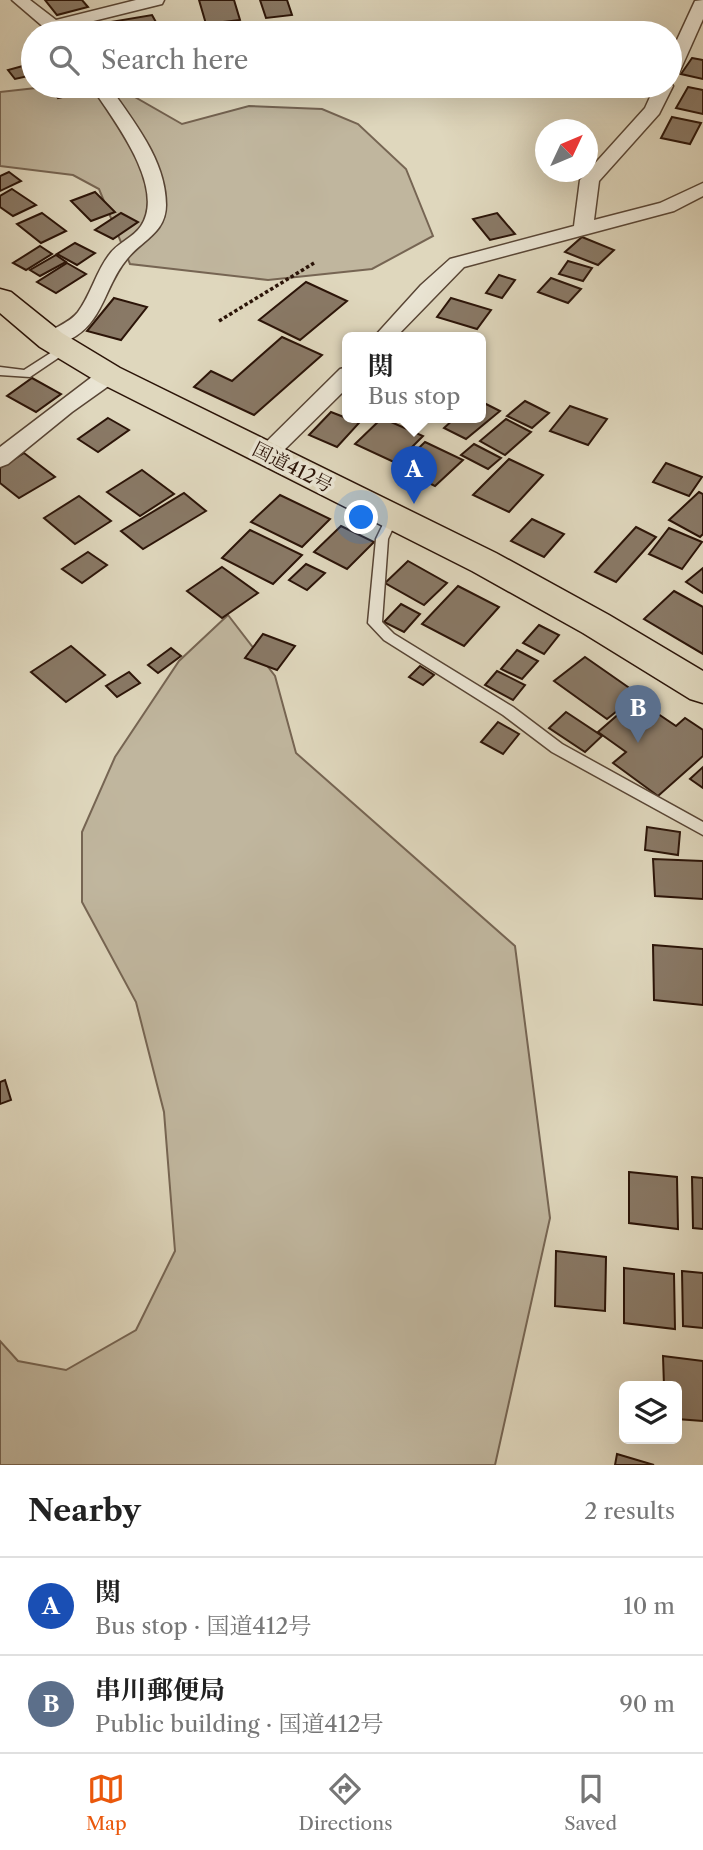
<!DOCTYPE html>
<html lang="en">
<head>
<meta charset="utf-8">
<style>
	body { margin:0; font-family:"Libre Caslon Text","Noto Serif JP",serif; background:#f6f6f6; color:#222 }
	.controls { position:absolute; right:21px; bottom:21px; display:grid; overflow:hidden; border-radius:10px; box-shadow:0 7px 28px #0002 }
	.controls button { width:63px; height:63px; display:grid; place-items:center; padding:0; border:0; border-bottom:2px solid #e0e0e0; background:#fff; color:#222; font:35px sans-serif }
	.compass { position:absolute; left:535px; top:119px; width:63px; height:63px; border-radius:50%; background:#fff; box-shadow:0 7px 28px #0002; rotate:46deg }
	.you { position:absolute; left:362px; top:518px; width:24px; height:24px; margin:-18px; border:5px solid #fff; border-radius:50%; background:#1a73e8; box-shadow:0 0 0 10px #1a73e833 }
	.badge { display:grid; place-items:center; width:46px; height:46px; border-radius:50%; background:#ea580c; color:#fff; font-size:23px; font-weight:700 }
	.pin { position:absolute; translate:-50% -58px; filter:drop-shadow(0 2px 4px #0008) }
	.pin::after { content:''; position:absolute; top:37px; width:24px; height:21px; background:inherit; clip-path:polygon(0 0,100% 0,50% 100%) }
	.popup { position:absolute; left:342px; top:332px; width:144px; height:91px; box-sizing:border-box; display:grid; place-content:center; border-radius:10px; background:#fff; filter:drop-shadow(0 2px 5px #0005); font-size:23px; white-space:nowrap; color:#767676 }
	.popup b { font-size:26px; color:#222 }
	.popup::after { content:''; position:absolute; left:50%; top:100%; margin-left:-14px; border:14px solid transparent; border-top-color:#fff }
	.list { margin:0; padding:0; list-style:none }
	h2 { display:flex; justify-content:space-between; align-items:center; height:91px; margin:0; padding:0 28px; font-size:30px }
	h2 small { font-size:23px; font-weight:400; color:#767676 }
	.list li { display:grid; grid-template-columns:46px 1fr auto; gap:21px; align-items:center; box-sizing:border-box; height:98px; padding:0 28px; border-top:2px solid #e0e0e0 }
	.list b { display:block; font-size:26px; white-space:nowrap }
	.list p { margin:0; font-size:23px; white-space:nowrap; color:#767676 }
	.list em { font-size:23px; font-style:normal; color:#767676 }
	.icon { flex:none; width:38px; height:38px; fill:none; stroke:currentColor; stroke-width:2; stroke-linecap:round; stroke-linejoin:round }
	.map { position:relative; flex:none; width:703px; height:1465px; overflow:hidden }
	.search { position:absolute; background:#fff; box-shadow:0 7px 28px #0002; left:21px; right:21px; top:21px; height:77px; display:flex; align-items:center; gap:18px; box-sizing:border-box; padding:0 24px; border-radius:38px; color:#767676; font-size:26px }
	.sheet { height:287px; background:#fff }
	nav { display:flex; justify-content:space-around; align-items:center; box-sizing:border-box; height:98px; border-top:2px solid #e0e0e0; background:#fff; font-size:19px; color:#767676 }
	nav a { display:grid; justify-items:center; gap:4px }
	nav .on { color:#ea580c }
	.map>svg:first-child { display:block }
	.green { fill:#c0b69e; stroke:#766553; stroke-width:2 }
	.building { fill:#897966; stroke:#2b1408; stroke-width:2 }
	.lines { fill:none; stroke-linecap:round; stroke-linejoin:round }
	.lane-casing { stroke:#584535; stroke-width:3 }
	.street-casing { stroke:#584535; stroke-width:3 }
	.highway-casing { stroke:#2b1408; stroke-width:3 }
	.path { stroke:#2b1408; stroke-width:3.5; stroke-dasharray:3.5 2.5; stroke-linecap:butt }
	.lane { fill:#eae5d4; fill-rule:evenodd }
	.street { fill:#eae5d4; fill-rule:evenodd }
	.highway { fill:#dfd7bd; fill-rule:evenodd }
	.labels { text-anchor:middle; stroke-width:7; stroke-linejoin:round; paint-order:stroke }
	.street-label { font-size:19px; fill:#2b1408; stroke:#eae5d4 }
</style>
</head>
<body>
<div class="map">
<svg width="703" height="1465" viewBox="0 0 703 1465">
	<rect width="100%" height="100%" fill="#dfd7bd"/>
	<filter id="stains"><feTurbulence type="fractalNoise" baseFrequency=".00286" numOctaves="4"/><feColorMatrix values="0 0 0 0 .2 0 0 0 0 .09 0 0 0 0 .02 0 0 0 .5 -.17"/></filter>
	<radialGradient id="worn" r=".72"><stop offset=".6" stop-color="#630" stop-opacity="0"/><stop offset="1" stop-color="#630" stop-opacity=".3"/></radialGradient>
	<g class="green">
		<polygon points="54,86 119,88 182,124 249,106 322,109 358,124 406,169 433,236 372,269 268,280 130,264 99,189 73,175 0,166 0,92"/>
		<polygon points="228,615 275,676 296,753 515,946 550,1218 495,1465 0,1465 0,1341 18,1361 66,1370 136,1330 175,1251 164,1112 136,1002 82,902 82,832 115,757 179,661"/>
	</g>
	<g class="building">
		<polygon points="45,0 82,0 88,7 57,15"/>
		<polygon points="199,0 234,0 240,20 206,24"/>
		<polygon points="260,0 287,0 292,15 266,18"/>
		<polygon points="152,15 162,33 77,33 75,28"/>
		<polygon points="692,58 703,60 703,79 681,74"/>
		<polygon points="30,64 33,75 15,79 8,70"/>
		<polygon points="49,86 78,86 83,92 58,98"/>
		<polygon points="688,87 703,90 703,114 676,108"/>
		<polygon points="672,117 701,123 690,144 661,138"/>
		<polygon points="9,172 21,181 0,191 0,176"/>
		<polygon points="12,189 36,205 13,216 0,207 0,196"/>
		<polygon points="95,192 115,212 91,221 71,201"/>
		<polygon points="42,213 66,231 41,243 17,224"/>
		<polygon points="121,213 138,222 113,239 95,230"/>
		<polygon points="497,213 515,234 490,240 473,219"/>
		<polygon points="582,237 614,250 598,265 565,252"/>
		<polygon points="75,243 95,253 77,265 57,254"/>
		<polygon points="40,246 52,254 26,270 13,263"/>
		<polygon points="56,255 66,262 40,276 30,270"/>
		<polygon points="568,261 592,268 583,281 559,274"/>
		<polygon points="67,263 86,274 56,293 37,282"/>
		<polygon points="499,275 515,280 502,298 486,293"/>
		<polygon points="551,278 581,289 568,303 538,292"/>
		<polygon points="306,282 347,301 300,340 259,320"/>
		<polygon points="114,298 147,307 121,340 87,331"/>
		<polygon points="451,298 491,310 477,329 437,317"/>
		<polygon points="282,337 322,355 254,415 194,387 211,371 232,381"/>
		<polygon points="32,378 61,394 36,412 7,396"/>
		<polygon points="480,401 500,411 466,439 444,428 455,418 480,418"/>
		<polygon points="525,401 549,413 532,428 507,416"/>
		<polygon points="570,406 607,419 588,445 550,431"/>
		<polygon points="331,412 359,423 337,447 309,435"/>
		<polygon points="108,418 129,430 98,452 78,439"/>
		<polygon points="382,418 423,436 396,463 355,444"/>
		<polygon points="506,419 531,432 505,455 480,441"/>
		<polygon points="425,442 463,460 435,486 398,468"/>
		<polygon points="474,444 501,458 488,469 461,455"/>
		<polygon points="24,453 55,477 19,498 0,483 0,468"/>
		<polygon points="509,459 543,475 509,512 473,495"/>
		<polygon points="666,463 702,477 689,496 653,482"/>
		<polygon points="142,470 174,494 140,516 107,492"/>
		<polygon points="699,492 703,494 703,534 700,537 669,520"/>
		<polygon points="184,493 206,511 143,549 121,531"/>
		<polygon points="280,495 330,519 302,547 251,522"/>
		<polygon points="79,496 111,521 75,544 44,518"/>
		<polygon points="532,519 564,534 544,557 511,541"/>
		<polygon points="341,526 374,542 347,569 314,552"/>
		<polygon points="636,527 656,537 616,582 595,572"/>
		<polygon points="669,528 702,542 682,569 649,554"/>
		<polygon points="250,530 302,555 273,584 222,558"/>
		<polygon points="88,552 107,565 82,583 62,569"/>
		<polygon points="408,561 447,583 424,605 385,583"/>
		<polygon points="306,564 325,573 307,590 289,580"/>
		<polygon points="222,567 258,593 222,618 187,591"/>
		<polygon points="703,568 703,593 686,582"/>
		<polygon points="458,586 499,607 464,646 422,624"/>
		<polygon points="674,591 703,607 703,654 644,619"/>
		<polygon points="401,604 420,614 404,632 384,622"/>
		<polygon points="539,625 559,635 544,654 523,643"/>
		<polygon points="263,634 295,646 277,670 245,658"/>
		<polygon points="71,646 105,675 66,702 31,672"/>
		<polygon points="171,648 181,656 158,673 148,665"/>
		<polygon points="517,650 538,661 522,679 501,669"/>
		<polygon points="585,657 638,694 607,719 554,681"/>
		<polygon points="420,666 434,675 423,685 409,677"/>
		<polygon points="497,671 525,685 513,700 485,685"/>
		<polygon points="129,672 140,683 117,697 106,686"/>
		<polygon points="636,699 676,726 685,718 703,730 703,756 658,796 613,763 626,752 598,732"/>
		<polygon points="566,712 602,736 585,752 549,728"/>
		<polygon points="498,722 519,734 503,754 481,742"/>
		<polygon points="703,767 703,788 690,779"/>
		<polygon points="647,827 680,832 678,855 645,850"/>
		<polygon points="653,859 703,861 703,899 655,896"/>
		<polygon points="653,945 703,949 703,1005 654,1000"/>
		<polygon points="5,1080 11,1100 0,1104 0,1082"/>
		<polygon points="629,1172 677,1177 678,1229 629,1223"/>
		<polygon points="692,1177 703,1178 703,1229 693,1228"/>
		<polygon points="556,1251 606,1257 605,1311 555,1306"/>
		<polygon points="624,1268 674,1274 675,1329 624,1323"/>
		<polygon points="682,1271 703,1273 703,1328 683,1326"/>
		<polygon points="663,1356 703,1361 703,1421 677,1419 677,1386 664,1386"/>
		<polygon points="617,1454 654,1465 615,1465"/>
	</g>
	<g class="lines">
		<g class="lane-casing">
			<g id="lane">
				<polygon points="63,345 69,349 67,352 30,377 0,375 0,367 24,370"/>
				<polygon points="392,513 398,517 388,539 382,622 394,634 513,707 562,744 703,822 703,835 552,752 503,715 384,640 368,623 376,539 388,514"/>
			</g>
		</g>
		<g class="street-casing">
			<g id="street">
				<polygon points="12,0 30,0 56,20 136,0 164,0 162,4 53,31 47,30"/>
				<polygon points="703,0 703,19 679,73 670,78 670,55 695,1"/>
				<polygon points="670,82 673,86 659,114 599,181 594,220 660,203 703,183 703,196 674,211 464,267 395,338 373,338 421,285 450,259 574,226 580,180 645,108 655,86 670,86"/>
				<path d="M91,86h18c24,35 57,74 57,119 0,28 -24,35 -39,54 -23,27 -23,64 -58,81 -9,4 -16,7 -25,5l-4,-5c9,-12 28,-15 38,-28 13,-18 18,-40 31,-57 8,-12 24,-17 32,-29 26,-39 -29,-108 -50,-140z"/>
				<polygon points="348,367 348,387 275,459 267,462 259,459 256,454 259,449 340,369"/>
				<polygon points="109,368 117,370 120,375 117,380 72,412 8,464 0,467 0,447 101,370"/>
			</g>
		</g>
		<g class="highway-casing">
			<polygon id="highway" points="0,289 11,292 62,333 120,368 496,553 609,615 703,671 703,703 690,699 583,633 472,571 98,382 40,347 0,313"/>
		</g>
		<polyline class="path" points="219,321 314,263"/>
		<use href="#lane" class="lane"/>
		<use href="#street" class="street"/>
		<use href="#highway" class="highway"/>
	</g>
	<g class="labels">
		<g class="street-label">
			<text transform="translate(293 467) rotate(27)" y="7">国道412号</text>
		</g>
	</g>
	<rect width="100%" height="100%" filter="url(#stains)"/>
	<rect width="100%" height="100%" fill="url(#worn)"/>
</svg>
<div class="controls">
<button><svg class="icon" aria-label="layers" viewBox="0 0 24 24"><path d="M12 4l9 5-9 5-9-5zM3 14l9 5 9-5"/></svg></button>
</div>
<svg class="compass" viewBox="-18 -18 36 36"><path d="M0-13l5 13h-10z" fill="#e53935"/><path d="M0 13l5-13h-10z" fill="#767676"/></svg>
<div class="you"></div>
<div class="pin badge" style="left:414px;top:504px;background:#1a4fb4">A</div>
<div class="popup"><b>関</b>Bus stop</div>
<div class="pin badge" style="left:638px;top:743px;background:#5c6f8a">B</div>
<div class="search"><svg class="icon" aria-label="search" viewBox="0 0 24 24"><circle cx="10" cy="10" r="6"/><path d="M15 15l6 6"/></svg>Search here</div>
</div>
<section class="sheet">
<h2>Nearby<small>2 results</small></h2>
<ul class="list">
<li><span class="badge" style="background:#1a4fb4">A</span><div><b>関</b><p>Bus stop · 国道412号</p></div><em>10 m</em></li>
<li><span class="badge" style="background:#5c6f8a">B</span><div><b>串川郵便局</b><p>Public building · 国道412号</p></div><em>90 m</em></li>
</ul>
</section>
<nav>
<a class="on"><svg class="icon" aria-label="map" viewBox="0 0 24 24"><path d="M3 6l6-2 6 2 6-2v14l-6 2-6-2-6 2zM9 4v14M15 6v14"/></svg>Map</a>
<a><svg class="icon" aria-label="directions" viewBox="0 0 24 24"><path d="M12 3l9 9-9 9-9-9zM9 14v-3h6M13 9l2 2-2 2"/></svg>Directions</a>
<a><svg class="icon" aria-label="saved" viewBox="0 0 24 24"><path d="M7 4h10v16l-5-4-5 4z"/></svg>Saved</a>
</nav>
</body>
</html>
